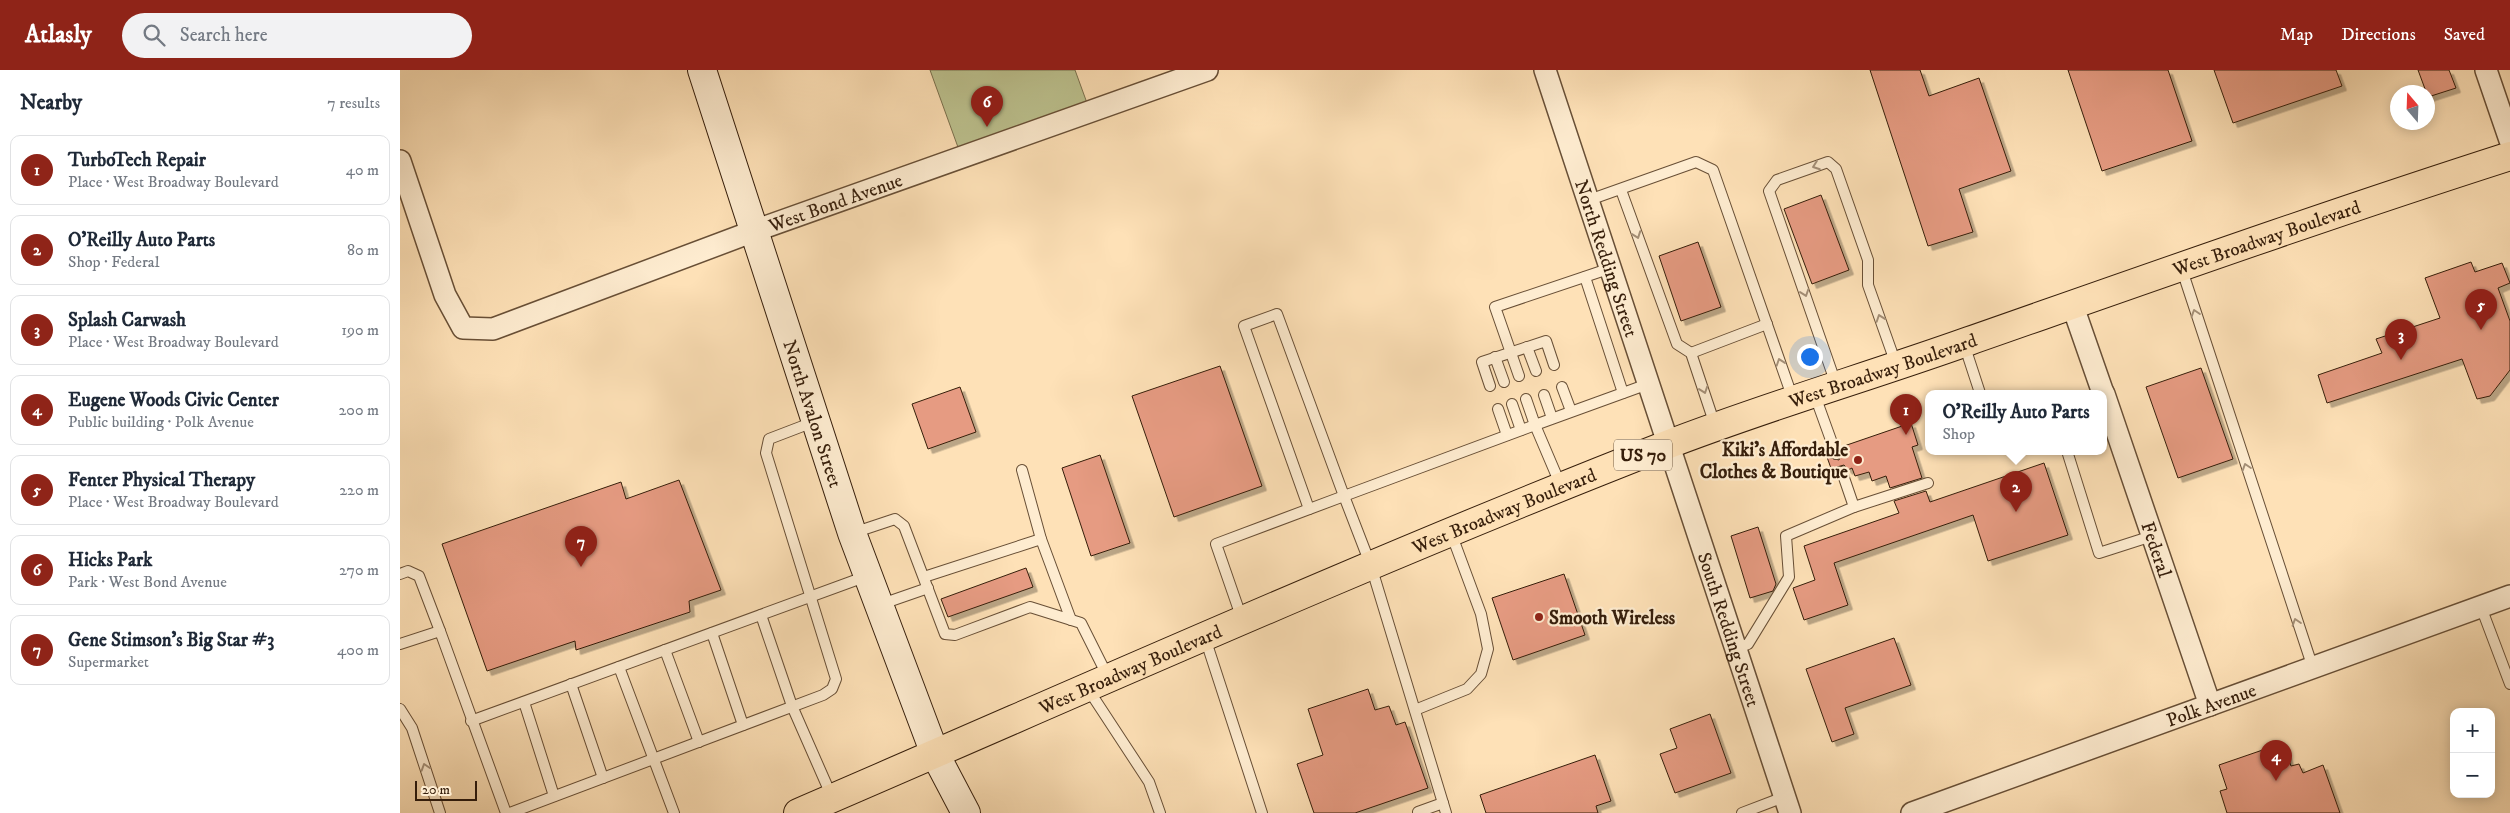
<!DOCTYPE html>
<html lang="en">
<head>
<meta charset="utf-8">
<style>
	body { margin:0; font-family:"IM FELL DW Pica",serif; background:#f2f2f3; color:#1f2937 }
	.controls { position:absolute; right:15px; bottom:15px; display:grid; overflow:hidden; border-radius:10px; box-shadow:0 2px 12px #0003 }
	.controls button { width:45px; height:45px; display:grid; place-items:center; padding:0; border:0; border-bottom:1px solid #e0e1e3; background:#fff; color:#1f2937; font:25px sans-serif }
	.compass { position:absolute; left:1990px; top:15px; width:45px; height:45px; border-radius:50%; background:#fff; box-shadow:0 2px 12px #0003; rotate:341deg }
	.scale { position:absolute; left:15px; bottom:12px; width:62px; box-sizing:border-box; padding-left:5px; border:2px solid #361e0b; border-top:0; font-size:14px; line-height:18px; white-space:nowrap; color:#361e0b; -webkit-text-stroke:4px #feecd0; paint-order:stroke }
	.you { position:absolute; left:1409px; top:286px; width:18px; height:18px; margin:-12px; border:4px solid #fff; border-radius:50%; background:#1a73e8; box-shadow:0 0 0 8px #1a73e833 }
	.badge { display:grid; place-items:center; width:32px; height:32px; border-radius:50%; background:#8f2418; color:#fff; font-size:16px; font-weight:700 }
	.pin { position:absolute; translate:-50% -41px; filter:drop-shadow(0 1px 2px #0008) }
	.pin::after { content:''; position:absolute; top:26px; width:18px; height:15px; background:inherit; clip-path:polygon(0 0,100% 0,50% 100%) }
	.popup { position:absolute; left:1525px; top:320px; width:182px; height:65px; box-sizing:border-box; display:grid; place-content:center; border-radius:10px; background:#fff; filter:drop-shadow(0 1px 4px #0005); font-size:16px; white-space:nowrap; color:#747a83 }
	.popup b { font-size:19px; color:#1f2937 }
	.popup::after { content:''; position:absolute; left:50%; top:100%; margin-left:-10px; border:10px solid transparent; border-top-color:#fff }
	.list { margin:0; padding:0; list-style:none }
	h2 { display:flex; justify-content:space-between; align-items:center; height:65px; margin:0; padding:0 20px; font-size:21px }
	h2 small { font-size:16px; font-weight:400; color:#747a83 }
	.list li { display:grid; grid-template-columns:32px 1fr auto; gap:15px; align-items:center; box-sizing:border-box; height:70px; margin:0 10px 10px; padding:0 10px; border:1px solid #e0e1e3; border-radius:10px }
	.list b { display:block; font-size:19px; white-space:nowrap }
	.list p { margin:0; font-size:16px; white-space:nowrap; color:#747a83 }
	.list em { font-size:16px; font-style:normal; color:#747a83 }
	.icon { flex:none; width:28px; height:28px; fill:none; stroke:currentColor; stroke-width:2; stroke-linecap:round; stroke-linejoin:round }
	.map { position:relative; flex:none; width:2110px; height:743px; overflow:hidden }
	header { display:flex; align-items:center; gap:30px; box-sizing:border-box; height:70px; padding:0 25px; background:#8f2418; color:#fff }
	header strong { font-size:24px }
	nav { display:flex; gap:28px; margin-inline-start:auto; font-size:18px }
	.search { width:350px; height:45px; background:#f2f2f3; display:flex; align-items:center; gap:12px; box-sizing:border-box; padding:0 18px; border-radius:28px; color:#747a83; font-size:19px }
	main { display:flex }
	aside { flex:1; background:#fff }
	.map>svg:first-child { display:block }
	.green { fill:#bdc390; stroke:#7a704e }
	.building { fill:#e69b82; stroke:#361e0b; filter:url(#shadow) }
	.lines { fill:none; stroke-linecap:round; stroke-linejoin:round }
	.lane-casing { stroke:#684f36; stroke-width:12 }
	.street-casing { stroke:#684f36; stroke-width:24 }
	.secondary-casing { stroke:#361e0b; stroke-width:30 }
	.primary-casing { stroke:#361e0b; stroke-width:30 }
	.lane { stroke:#feecd0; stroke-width:10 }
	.street { stroke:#feecd0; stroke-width:21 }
	.secondary { stroke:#feecd0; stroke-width:28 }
	.primary { stroke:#fee1b7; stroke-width:28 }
	.oneway { stroke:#a48f77 }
	.poi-dot { fill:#8f2418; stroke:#feecd0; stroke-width:2 }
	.labels { text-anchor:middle; stroke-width:4.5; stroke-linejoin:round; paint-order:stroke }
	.shield { fill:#feecd0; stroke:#725c46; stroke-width:1 }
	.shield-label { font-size:18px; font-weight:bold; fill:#361e0b }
	.street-label { font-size:19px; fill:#361e0b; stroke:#feecd0 }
	.poi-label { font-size:19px; font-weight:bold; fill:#361e0b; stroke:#feecd0; text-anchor:end }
</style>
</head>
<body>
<header>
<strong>Atlasly</strong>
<div class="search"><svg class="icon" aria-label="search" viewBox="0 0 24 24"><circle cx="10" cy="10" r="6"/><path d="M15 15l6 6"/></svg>Search here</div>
<nav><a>Map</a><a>Directions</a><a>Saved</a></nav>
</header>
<main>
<aside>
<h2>Nearby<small>7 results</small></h2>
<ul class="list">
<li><span class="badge">1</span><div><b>TurboTech Repair</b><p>Place · West Broadway Boulevard</p></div><em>40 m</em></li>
<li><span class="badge">2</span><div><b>O'Reilly Auto Parts</b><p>Shop · Federal</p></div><em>80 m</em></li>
<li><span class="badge">3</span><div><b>Splash Carwash</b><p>Place · West Broadway Boulevard</p></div><em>190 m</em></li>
<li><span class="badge">4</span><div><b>Eugene Woods Civic Center</b><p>Public building · Polk Avenue</p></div><em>200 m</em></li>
<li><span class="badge">5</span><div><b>Fenter Physical Therapy</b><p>Place · West Broadway Boulevard</p></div><em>220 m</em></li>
<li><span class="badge">6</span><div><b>Hicks Park</b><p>Park · West Bond Avenue</p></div><em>270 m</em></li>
<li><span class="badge">7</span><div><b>Gene Stimson's Big Star #3</b><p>Supermarket</p></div><em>400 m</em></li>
</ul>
</aside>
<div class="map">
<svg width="2110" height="743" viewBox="0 0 2110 743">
	<defs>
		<filter id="shadow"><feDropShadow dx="4.5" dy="4.5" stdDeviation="0" flood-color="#0004"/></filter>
	</defs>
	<rect width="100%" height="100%" fill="#fee1b7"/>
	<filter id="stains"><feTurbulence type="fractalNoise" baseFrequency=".004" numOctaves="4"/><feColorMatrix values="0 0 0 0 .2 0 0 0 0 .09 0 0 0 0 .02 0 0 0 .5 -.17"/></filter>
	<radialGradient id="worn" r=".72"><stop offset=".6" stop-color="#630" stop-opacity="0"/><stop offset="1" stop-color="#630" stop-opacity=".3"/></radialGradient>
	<polygon class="green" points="530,0 675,0 687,33 559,80"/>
	<g class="building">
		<polygon points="1470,0 1520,0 1529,26 1579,8 1611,101 1559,119 1573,162 1528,176"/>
		<polygon points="1668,0 1768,0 1792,71 1702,101"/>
		<polygon points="1814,0 1936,0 1942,16 1833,53"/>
		<polygon points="2018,0 2049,0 2056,18 2028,27"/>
		<polygon points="1421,125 1449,200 1412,214 1384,139"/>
		<polygon points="1298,172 1321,237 1281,251 1259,186"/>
		<polygon points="2071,192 2075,202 2102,193 2110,213 2098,218 2110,251 2110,300 2090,326 2077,329 2062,289 1927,333 1918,305 1982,283 1976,269 2040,248 2025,208"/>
		<polygon points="820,296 862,416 774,447 732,326"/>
		<polygon points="1801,298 1833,389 1778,408 1746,317"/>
		<polygon points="560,317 576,362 528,379 512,334"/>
		<polygon points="1511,353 1518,375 1512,377 1522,408 1490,418 1486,406 1472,411 1469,402 1455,406 1452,398 1448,400 1444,395 1437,397 1433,404 1427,387 1439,390 1442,382 1446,381 1444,376"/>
		<polygon points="700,385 730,473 691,486 662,398"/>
		<polygon points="1644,393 1668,465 1588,491 1573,445 1434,493 1448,535 1404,550 1393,518 1415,510 1404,476 1499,443 1494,431 1526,421 1530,432"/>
		<polygon points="279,410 321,520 289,531 290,542 176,580 175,571 87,601 42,474 221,412 226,429"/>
		<polygon points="1358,457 1376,514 1373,521 1350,528 1331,466"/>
		<polygon points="626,498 633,517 548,547 541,529"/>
		<polygon points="1164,504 1185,565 1113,590 1092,528"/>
		<polygon points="1494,568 1511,615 1445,638 1454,664 1432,672 1406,599"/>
		<polygon points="968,619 975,640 989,636 996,655 1005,652 1028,718 955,743 914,743 897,694 923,685 908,639"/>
		<polygon points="1310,644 1331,703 1275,723 1260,684 1277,678 1270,659"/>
		<polygon points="1883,673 1891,696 1899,694 1903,703 1923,695 1940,743 1827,743 1820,721 1827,719 1819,695"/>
		<polygon points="1195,685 1211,731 1196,736 1198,743 1086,743 1080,725"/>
	</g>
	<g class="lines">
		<g class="lane-casing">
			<g id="lane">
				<polyline points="1221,120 1277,274 1291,283 1315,355"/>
				<polyline points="1189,130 1296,92 1313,100 1393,329"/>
				<polyline points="1781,197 1913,598"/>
				<polyline points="1185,207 1223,323"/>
				<polyline points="1564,274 1580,323"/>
				<polyline points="1127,277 1136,301"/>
				<polyline points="1291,283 1367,254"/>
				<polyline points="1095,287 1104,312"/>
				<polyline points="1119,306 1095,237 1211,198"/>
				<polyline points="1436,314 1369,121 1377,110 1428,92 1436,99 1468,190 1468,215 1496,294"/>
				<polyline points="1090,316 1082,292 1146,271 1154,295"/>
				<polyline points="1162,317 1171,341"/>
				<polyline points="1414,323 1436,384"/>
				<polyline points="1144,325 1152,348"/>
				<polyline points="1126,329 1135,355 1248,314"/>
				<polyline points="1112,334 1121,360"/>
				<polyline points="1098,339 1107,365"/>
				<polyline points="1667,381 1699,483 1752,466"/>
				<polyline points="622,400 641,469 671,550"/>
				<polyline points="1454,437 1528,413"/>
				<polyline points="909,439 844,256 877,244 944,426 1135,355 1161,416"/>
				<polyline points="453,463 495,449 504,456 545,564 555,565 630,537 681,553 708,607"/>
				<polyline points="0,504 8,501 19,506 40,561"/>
				<polyline points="524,507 641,469"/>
				<polyline points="479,535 528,518"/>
				<polyline points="2081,537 2110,614"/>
				<polyline points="361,545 392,636 432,727"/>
				<polyline points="842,549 816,474 944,426 971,496 1046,743"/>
				<polyline points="312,563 343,655"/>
				<polyline points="805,568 862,743"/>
				<polyline points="0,574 40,561 106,743"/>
				<polyline points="1335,579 1348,574 1389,507 1386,466 1454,437 1442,402"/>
				<polyline points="265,580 299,672"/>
				<polyline points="219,597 274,743"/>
				<polyline points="171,614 203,708"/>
				<polyline points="688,619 749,712 760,743"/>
				<polyline points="124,632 154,726"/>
				<polyline points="0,639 12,658 40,743"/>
				<polyline points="1015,640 1067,619 1081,604 1088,579 1081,544 1051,463"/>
				<polyline points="71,651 467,506"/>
				<polyline points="1018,742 1043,733"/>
				<polyline points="110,743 423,625 432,619 436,609 366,383 369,369 416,351"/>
				<polyline points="1342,743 1384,727"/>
			</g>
		</g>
		<g class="street-casing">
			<g id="street">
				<path id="s1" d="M1145,0l245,743"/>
				<polyline points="2086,0 2110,70"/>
				<path id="s2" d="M0,91l45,134 18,33 30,1 261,-98 453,-161"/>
				<polyline points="1672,234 1703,323"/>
				<path id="s3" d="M1704,324l106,311"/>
				<path id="s4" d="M1512,743l598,-217"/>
			</g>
		</g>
		<g class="secondary-casing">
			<g id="secondary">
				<path id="s5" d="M302,0l150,463 83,221 31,59"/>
			</g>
		</g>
		<g class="primary-casing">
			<g id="primary">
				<path id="s6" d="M398,743c288,-124 574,-253 866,-367 100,-39 204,-69 305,-105 180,-63 360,-127 541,-185"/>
			</g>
		</g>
		<use href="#lane" class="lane"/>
		<use href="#street" class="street"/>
		<use href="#secondary" class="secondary"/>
		<use href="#primary" class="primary"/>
	</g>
	<defs><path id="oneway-chevron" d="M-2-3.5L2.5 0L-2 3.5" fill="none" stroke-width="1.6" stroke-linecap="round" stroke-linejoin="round" transform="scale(1.25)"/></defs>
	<g class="oneway">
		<use href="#oneway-chevron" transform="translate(1416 96) rotate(160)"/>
		<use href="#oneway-chevron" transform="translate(1237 165) rotate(70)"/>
		<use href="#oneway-chevron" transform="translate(1405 223) rotate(71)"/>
		<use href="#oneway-chevron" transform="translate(1795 243) rotate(-108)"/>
		<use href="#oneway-chevron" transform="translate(1480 248) rotate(-109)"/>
		<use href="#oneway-chevron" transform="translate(1380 292) rotate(-109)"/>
		<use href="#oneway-chevron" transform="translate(1304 320) rotate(71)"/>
		<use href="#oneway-chevron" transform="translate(1846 397) rotate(-108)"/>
		<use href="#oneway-chevron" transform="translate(1896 552) rotate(-108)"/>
		<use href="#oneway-chevron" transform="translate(25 697) rotate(-108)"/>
	</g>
	<g class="poi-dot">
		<circle cx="1458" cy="390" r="5"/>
		<circle cx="1139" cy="547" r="5"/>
	</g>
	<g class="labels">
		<rect class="shield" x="1214" y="369.5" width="58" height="31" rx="4"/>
		<g class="shield-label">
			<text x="1243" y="391">US 70</text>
		</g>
		<g class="street-label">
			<text dy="7" stroke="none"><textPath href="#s2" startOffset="574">West Bond Avenue</textPath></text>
			<text dy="7" stroke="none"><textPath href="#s6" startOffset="1578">West Broadway Boulevard</textPath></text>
			<text dy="7" stroke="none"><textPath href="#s1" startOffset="198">North Redding Street</textPath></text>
			<text dy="7" stroke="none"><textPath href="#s6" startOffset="1172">West Broadway Boulevard</textPath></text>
			<text dy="7" stroke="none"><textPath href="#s5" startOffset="361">North Avalon Street</textPath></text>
			<text dy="7" stroke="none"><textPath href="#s6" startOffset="768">West Broadway Boulevard</textPath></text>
			<text dy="7" stroke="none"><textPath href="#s3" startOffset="164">Federal</textPath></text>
			<text dy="7" stroke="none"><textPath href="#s1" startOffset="589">South Redding Street</textPath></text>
			<text dy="7" stroke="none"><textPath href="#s6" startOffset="362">West Broadway Boulevard</textPath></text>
			<text dy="7" stroke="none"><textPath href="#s4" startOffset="318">Polk Avenue</textPath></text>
		</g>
		<g class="poi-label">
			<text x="1448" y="386">Kiki's Affordable<tspan x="1448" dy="22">Clothes &amp; Boutique</tspan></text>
			<text x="1149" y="554" text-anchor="start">Smooth Wireless</text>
		</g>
	</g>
	<rect width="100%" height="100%" filter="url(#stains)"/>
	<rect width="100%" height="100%" fill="url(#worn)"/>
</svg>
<div class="controls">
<button>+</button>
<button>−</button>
</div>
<svg class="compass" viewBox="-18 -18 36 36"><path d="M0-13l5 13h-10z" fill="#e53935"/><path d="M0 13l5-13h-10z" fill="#747a83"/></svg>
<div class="scale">20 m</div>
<div class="you"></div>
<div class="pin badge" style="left:1506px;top:365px">1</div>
<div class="pin badge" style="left:1616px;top:442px">2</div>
<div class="popup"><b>O'Reilly Auto Parts</b>Shop</div>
<div class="pin badge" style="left:2001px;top:290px">3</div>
<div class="pin badge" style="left:1876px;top:711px">4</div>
<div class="pin badge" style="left:2081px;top:260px">5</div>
<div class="pin badge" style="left:587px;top:57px">6</div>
<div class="pin badge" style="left:181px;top:497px">7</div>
</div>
</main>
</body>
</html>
